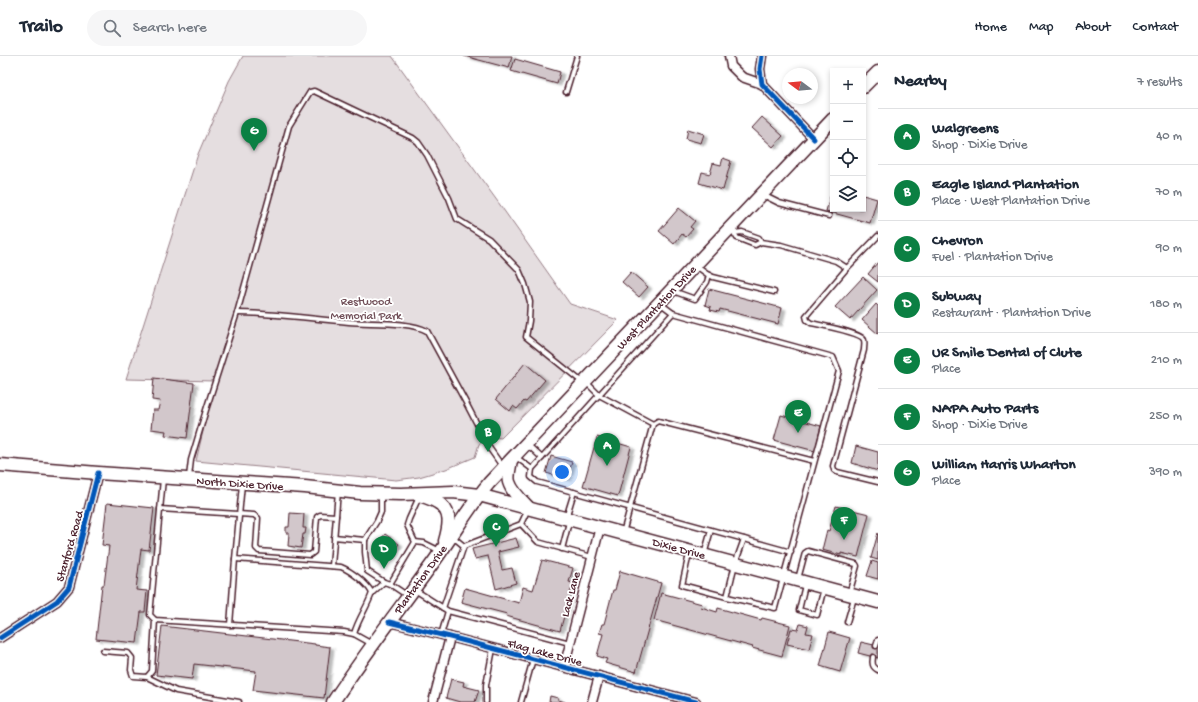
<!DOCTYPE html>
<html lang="en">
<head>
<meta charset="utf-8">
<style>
	body { margin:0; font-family:"Gochi Hand",sans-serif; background:#f6f6f7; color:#1f2937 }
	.controls { position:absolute; right:12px; top:12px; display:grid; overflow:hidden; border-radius:0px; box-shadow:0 2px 6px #0003 }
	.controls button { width:36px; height:36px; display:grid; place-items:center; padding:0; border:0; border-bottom:1px solid #e0e1e3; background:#fff; color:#1f2937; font:20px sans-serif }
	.compass { position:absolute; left:782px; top:12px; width:36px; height:36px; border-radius:50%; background:#fff; box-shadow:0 2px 6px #0003; rotate:286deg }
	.you { position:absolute; left:562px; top:416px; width:14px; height:14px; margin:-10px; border:3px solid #fff; border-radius:50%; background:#1a73e8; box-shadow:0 0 0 6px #1a73e833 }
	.badge { display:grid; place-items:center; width:26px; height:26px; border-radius:50%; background:#0b8043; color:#fff; font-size:13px; font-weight:700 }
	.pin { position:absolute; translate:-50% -33px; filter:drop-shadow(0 1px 2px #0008) }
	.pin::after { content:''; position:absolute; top:21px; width:14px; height:12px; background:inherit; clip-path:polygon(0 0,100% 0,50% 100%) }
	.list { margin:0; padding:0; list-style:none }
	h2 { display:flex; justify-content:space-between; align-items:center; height:52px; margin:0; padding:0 16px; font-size:17px }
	h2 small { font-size:13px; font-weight:400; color:#747a83 }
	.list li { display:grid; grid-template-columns:26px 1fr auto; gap:12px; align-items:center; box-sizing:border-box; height:56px; padding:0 16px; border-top:1px solid #e0e1e3 }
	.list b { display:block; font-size:15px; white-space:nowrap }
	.list p { margin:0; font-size:13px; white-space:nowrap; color:#747a83 }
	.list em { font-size:13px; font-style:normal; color:#747a83 }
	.icon { flex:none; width:22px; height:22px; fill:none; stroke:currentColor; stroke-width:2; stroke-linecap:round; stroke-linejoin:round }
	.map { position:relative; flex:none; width:878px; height:646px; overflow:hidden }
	header { display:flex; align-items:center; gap:24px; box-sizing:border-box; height:56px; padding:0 20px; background:#fff; border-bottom:1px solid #e0e1e3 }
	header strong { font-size:19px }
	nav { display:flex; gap:22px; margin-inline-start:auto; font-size:14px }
	.search { width:280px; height:36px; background:#f6f6f7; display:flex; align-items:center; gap:10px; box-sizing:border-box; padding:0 14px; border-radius:22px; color:#747a83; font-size:15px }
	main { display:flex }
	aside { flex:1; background:#fff }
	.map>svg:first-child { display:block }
	.green { fill:#e5dee0; stroke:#987e86 }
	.building { fill:#d2c7cb; stroke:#4a1f2b; filter:url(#shadow) }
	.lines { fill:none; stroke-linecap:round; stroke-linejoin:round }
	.service-casing { stroke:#4a1f2b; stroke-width:7 }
	.minor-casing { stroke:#4a1f2b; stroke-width:11 }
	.secondary-casing { stroke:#4a1f2b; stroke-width:15 }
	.service { stroke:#fff; stroke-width:4 }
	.minor { stroke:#fff; stroke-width:8 }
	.secondary { stroke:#fff; stroke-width:12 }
	.cycleway-casing { stroke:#fff; stroke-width:8 }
	.cycleway { stroke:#0057b8; stroke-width:5 }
	.labels { text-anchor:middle; stroke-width:3.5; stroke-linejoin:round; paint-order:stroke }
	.park-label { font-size:12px; fill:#714f58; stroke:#fff }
	.street-label { font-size:12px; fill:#4a1f2b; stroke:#fff }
</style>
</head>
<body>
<header>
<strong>Trailo</strong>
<div class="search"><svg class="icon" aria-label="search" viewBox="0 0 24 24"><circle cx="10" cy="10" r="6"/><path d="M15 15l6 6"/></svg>Search here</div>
<nav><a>Home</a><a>Map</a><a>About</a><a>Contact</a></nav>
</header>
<main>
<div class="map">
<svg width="878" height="646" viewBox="0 0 878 646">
	<defs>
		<filter id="shadow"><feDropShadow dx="4" dy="2" stdDeviation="1" flood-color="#0004"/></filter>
	</defs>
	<rect width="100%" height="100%" fill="#fff"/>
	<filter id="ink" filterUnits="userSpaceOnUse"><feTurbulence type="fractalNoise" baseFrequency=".025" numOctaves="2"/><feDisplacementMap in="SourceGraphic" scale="8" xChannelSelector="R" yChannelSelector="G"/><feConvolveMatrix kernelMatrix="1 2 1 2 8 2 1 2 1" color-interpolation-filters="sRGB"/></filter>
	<g filter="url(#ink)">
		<polygon class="green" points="243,0 392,0 498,146 570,248 618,264 501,382 491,381 479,388 475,401 446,413 419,421 396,424 196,405 215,325 126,323 198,98 229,25"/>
		<g class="building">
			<polygon points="464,0 512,0 509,12"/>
			<polygon points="515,3 560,16 557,28 511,15"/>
			<polygon points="762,61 783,80 773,91 752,72"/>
			<polygon points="688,73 704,78 701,87 686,83"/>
			<polygon points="723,102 731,105 723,134 699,127 702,116 710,118 713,107 721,109"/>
			<polygon points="833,131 833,153 863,153 863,139 877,143 870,167 826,155"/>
			<polygon points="679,152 695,165 690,171 693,173 686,181 682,178 674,188 659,175"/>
			<polygon points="878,206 878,226 868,218"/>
			<polygon points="631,216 648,231 639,241 622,226"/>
			<polygon points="863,221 877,234 850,264 835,251"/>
			<polygon points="709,233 782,252 778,268 720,253 719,256 710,254 711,251 705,249"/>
			<polygon points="876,248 878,250 878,278 862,264"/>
			<polygon points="525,307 545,324 526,346 524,345 517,353 513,350 510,355 496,343"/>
			<polygon points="154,322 194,327 187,382 165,379 166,375 151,373 153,354 158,354 160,345 152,344"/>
			<polygon points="781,359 821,370 815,395 774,384"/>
			<polygon points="597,381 631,391 618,440 583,430"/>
			<polygon points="856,390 878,396 878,415 852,407"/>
			<polygon points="551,400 572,406 567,423 546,417"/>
			<polygon points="107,447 154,452 149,494 141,493 136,534 147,535 145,556 141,556 137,587 96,583 102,529 104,529 109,490 102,489"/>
			<polygon points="836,450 869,458 858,501 841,497 841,499 822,494 827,474 829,475"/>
			<polygon points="290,457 304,458 303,472 306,472 305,478 303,478 301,492 288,490 289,477 286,477 286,471 289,471"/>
			<polygon points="878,477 878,504 871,502"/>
			<polygon points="385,478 399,488 389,501 375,492"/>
			<polygon points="516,482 519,491 498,496 502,514 512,512 516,527 496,533 488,500 475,503 472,493"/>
			<polygon points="542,504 573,512 569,526 573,527 560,575 506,560 507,558 461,546 465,532 519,547 523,531 533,534"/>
			<polygon points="872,505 878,507 878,523 867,520"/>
			<polygon points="620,515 661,527 636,616 605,607 607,603 597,600 603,578 599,577 602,568 604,568 613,534 615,534"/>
			<polygon points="661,537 702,548 701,551 717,556 718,552 761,564 762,562 790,569 782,600 752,592 753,591 654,564"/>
			<polygon points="800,568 808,570 806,577 813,578 809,593 787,588 791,573 798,574"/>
			<polygon points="162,570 315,588 315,589 330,591 324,642 253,634 256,615 194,608 192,623 156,619"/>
			<polygon points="829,576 850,582 840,616 820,610"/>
			<polygon points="861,586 878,590 878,602 858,597"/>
			<polygon points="451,623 464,626 463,630 479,634 475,646 460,646 446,642"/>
			<polygon points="550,640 558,642 558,644 565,646 549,646"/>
		</g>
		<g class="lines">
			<g class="service-casing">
				<g id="service">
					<polyline points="566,36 577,0"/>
					<polyline points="763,139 779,147 829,160"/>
					<path d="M878,180l-31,32 -41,48 1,4 4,3c9,2 51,10 53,17 1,3 0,7 0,10l-31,116 1,4 3,2 41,10"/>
					<polyline points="761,186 759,182 742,176 734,177 737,182 755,189 761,186 781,189 836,205 847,212"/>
					<polyline points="696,210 707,218 713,221 774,236"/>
					<polyline points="673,235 695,243 707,226 709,219"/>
					<polyline points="661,248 673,257 833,301 839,315 775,552 727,541"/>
					<path d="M237,257c37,0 75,6 112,9 21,2 61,-1 78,9l38,70 25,48 12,17"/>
					<polyline points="673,257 532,413 531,421 537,426 791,496"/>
					<polyline points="586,326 599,339 653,368"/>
					<polyline points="528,389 542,402"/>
					<polyline points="516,401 532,413"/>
					<polyline points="189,421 191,404 206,354 237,257 289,70 310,36 314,35 413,82 418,86 427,99 449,142 457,163 489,183 519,214 525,228 530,246 529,265 526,281 582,326"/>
					<polyline points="163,423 150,559 155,564 344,576 354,578 372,588"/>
					<path d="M242,428l-7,75 106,8c10,4 26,16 31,26 -5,15 -14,26 -18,41"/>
					<polyline points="381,440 381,456 377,465 365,484 365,496 367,515 384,526 390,528"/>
					<polyline points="160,453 254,459 258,462 256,492 259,495 310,499 314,496 317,461 320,459 336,460"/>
					<polyline points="566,462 574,436"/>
					<polyline points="521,468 538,486 592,501"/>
					<polyline points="623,477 653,368 658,365 814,405"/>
					<polyline points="334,481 365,484"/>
					<polyline points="415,486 407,469 409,463 419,441"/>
					<polyline points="464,490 521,468 528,453"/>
					<polyline points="562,493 569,466"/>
					<polyline points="689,498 682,529 727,541 735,508 744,483"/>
					<polyline points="704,499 711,474"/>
					<polyline points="332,510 338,435"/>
					<polyline points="798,523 805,497 808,495 856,508 857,510 849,538"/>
					<polyline points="805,529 799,554 817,559 824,532"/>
					<polyline points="415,534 448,555 570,587"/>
					<polyline points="372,537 384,526"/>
					<polyline points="408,540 390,528 415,486 424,487 440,495"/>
					<polyline points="443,552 464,490 453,481"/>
					<polyline points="847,566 854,542"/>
					<polyline points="230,569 235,503"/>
					<polyline points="441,579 448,555"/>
					<polyline points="876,590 878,584"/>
					<polyline points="103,595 128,597 132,602 131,614 133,620 147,621 152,615 155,564"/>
					<path d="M873,601c-1,6 -1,10 5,13"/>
					<polyline points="147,621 176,635 239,646"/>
					<polyline points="486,646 486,629 493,593"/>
					<polyline points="521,646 533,603"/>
				</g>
			</g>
			<g class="minor-casing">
				<g id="minor">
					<polyline points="729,0 731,10 742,21 762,28"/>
					<polyline points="762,0 760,13 762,28 814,83"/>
					<polyline points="389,566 450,581 696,646"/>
					<polyline points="0,582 57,545 69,531 98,417"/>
					<polyline points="564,611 600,471"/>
					<polyline points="433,646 450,581"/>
					<polyline points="592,646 599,620"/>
				</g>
			</g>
			<g class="secondary-casing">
				<g id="secondary">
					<polyline points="863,31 878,16"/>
					<path d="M511,404c-1,7 -4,15 -2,22 3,10 13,19 20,26"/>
					<polyline points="0,409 98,417 305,431 360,437 401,438 453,436 479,439 878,546"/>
					<path d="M419,439c6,2 13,4 18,7 16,9 12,25 8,39"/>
					<path d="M333,646c32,-49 68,-95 102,-142 18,-25 34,-53 54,-77l344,-364"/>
				</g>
			</g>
			<use href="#service" class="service"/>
			<use href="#minor" class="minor"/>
			<use href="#secondary" class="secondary"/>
			<g class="cycleway-casing">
				<g id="cycleway">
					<polyline points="762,0 760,13 762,28 814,83"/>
					<polyline points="389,566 450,581 696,646"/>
					<polyline points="0,582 57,545 69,531 98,417"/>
				</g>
			</g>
			<use href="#cycleway" class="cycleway"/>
		</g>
	</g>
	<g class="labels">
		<g class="park-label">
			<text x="366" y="249">Restwood<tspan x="366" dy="14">Memorial Park</tspan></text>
		</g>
		<g class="street-label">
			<text transform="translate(656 251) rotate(-47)" y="4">West Plantation Drive</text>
			<text transform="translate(240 427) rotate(4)" y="4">North Dixie Drive</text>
			<text transform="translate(69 490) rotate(-74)" y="4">Stanford Road</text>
			<text transform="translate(679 492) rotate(15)" y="4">Dixie Drive</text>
			<text transform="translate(420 523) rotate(-54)" y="4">Plantation Drive</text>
			<text transform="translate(570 538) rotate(-75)" y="4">Lack Lane</text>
			<text transform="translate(545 596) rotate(15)" y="4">Flag Lake Drive</text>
		</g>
	</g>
</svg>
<div class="controls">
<button>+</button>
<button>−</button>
<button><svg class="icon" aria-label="locate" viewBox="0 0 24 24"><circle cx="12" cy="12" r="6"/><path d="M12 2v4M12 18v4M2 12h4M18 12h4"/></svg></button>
<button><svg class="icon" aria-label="layers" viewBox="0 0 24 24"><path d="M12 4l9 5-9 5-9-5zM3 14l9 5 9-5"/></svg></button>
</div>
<svg class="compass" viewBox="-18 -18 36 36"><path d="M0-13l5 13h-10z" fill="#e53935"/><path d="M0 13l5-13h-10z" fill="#747a83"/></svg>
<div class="you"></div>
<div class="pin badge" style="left:607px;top:410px">A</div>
<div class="pin badge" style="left:488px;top:396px">B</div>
<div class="pin badge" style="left:496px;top:491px">C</div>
<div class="pin badge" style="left:384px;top:513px">D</div>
<div class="pin badge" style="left:798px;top:377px">E</div>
<div class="pin badge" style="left:844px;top:484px">F</div>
<div class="pin badge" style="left:254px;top:95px">G</div>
</div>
<aside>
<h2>Nearby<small>7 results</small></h2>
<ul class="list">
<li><span class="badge">A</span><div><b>Walgreens</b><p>Shop · Dixie Drive</p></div><em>40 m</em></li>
<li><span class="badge">B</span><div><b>Eagle Island Plantation</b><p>Place · West Plantation Drive</p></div><em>70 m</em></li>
<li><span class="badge">C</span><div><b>Chevron</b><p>Fuel · Plantation Drive</p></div><em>90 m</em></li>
<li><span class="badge">D</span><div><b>Subway</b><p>Restaurant · Plantation Drive</p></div><em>180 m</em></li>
<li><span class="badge">E</span><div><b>UR Smile Dental of Clute</b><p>Place</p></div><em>210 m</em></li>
<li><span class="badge">F</span><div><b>NAPA Auto Parts</b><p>Shop · Dixie Drive</p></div><em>250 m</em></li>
<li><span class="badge">G</span><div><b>William Harris Wharton</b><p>Place</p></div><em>390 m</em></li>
</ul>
</aside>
</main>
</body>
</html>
